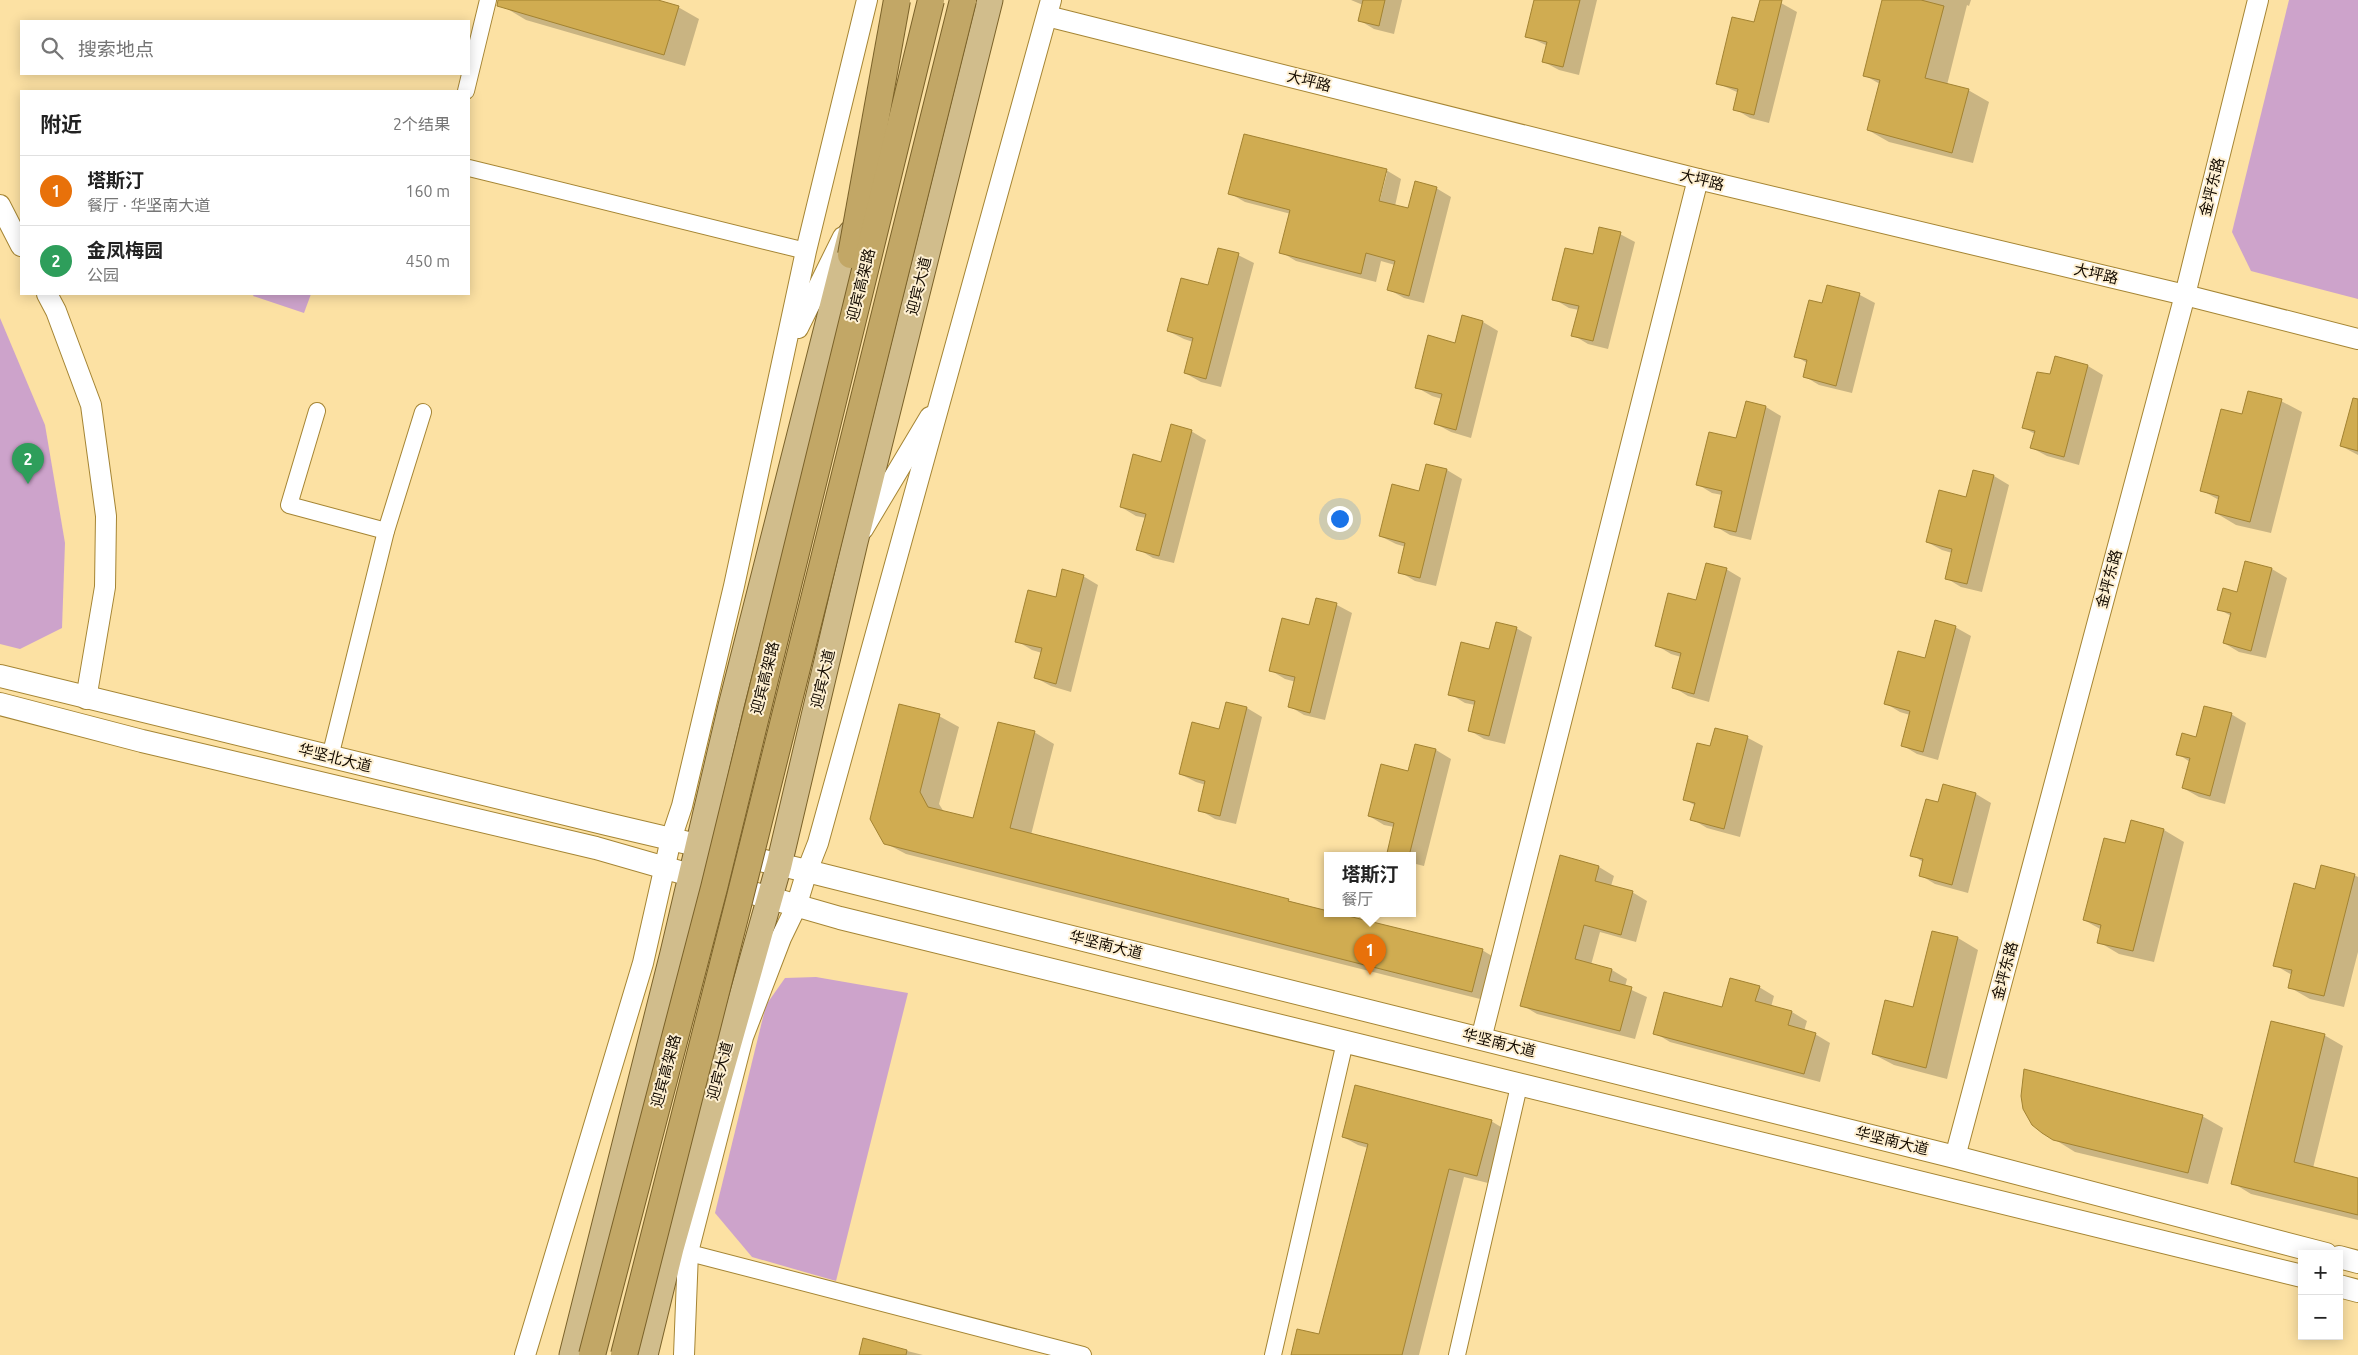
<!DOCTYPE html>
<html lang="zh">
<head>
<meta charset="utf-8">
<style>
	body { margin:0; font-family:Ubuntu,"Noto Sans SC",sans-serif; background:#f2f2f2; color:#222 }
	.controls { position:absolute; right:15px; bottom:15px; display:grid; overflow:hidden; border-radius:0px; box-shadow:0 2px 12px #0003 }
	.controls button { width:45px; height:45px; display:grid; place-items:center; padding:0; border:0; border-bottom:1px solid #e0e0e0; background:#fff; color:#222; font:25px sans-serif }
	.you { position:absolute; left:1339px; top:518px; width:18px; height:18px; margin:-12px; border:4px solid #fff; border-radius:50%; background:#1a73e8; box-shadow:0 0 0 8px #1a73e833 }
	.badge { display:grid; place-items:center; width:32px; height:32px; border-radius:50%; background:#b45309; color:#fff; font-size:16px; font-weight:700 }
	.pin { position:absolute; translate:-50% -41px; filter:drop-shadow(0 1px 2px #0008) }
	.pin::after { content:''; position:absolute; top:26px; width:18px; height:15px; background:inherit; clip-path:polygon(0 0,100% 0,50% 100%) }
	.popup { position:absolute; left:1324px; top:852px; width:92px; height:65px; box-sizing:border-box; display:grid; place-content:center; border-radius:0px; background:#fff; filter:drop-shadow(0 1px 4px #0005); font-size:16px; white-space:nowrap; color:#767676 }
	.popup b { font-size:19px; color:#222 }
	.popup::after { content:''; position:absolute; left:50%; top:100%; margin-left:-10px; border:10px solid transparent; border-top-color:#fff }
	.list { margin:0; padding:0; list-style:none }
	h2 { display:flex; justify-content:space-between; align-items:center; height:65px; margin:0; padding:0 20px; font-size:21px }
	h2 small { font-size:16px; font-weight:400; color:#767676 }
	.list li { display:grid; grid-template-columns:32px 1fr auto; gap:15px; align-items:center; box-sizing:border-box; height:70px; padding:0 20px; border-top:1px solid #e0e0e0 }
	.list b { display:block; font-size:19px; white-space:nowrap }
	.list p { margin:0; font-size:16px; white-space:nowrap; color:#767676 }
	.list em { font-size:16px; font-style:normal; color:#767676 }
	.icon { flex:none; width:28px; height:28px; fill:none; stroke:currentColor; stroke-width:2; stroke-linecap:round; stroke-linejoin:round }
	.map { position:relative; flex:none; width:2358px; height:1355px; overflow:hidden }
	.search { position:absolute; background:#fff; box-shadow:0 2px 12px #0003; left:20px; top:20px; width:450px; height:55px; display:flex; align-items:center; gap:12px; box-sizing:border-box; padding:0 18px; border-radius:0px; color:#767676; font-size:19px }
	.panel { position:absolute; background:#fff; box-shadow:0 2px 12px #0003; left:20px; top:90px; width:450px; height:205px; border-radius:0px }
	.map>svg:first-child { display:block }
	.green { fill:#cda3cb }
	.shadow { fill:#0003; fill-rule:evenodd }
	.building { fill:#d0ac51; stroke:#a28231 }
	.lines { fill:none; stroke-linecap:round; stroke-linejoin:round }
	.minor-casing { stroke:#a58534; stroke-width:18 }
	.tertiary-casing { stroke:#a58534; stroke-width:22 }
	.secondary-casing { stroke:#a58534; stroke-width:24 }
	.primary-casing { stroke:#7b6229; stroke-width:27 }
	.minor { stroke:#fff; stroke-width:16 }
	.tertiary { stroke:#fff; stroke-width:20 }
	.secondary { stroke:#fff; stroke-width:22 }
	.primary { stroke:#d1bd8c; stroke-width:25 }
	.trunk-bridge-casing { stroke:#7b6229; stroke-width:28; stroke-linecap:butt }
	.trunk-bridge { stroke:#c2a766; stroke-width:26 }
	.labels { text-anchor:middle; stroke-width:4; stroke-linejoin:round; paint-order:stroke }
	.street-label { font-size:15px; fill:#140b00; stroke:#fef0d2 }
</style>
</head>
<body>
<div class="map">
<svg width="2358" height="1355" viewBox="0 0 2358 1355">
	<rect width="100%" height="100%" fill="#fce1a3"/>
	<g class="green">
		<polygon points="2289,0 2358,0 2358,299 2251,271 2232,232"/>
		<polygon points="254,294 311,294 304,313 253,296"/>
		<polygon points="0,318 45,425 65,543 62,628 20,649 0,644"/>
		<polygon points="816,977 908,993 836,1281 752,1257 715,1213 766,1005 785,978"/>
	</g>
	<g class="shadow">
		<polygon points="508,0 653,0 678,7 699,19 685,66 526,20 506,8"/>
		<polygon points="1351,0 1402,0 1394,34 1374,29 1359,20 1363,5"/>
		<polygon points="1535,0 1597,0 1579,75 1559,70 1544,62 1548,46 1526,36"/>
		<polygon points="1761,0 1781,3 1797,12 1769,123 1750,118 1735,109 1739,93 1717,83 1755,24"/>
		<polygon points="1884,0 1971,0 1969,6 1967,5 1947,85 1968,90 1989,102 1973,163 1889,142 1868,130 1880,84 1864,75"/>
		<path d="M1386,170l15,9 -6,27 14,4 27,-22 15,9 -27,106 -20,-5 -16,-9 7,-24 -14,-4 -5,21 -80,-21 -15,-9 10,-38 -46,-12 -16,-9zM1384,173h3l-9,34h-2z"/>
		<polygon points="1620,234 1635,242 1608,349 1588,344 1573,335 1579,310 1569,308 1554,299 1594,256"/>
		<polygon points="1238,255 1254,263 1221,387 1201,382 1185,373 1193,342 1184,339 1168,331"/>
		<polygon points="1828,286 1860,295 1875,303 1852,393 1819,385 1804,376 1807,363 1796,356 1823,304"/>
		<polygon points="1463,317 1483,322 1498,331 1471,438 1451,432 1436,424 1442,399 1432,396 1416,387 1456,344"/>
		<polygon points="2055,358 2088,366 2103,375 2079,465 2047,456 2032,448 2035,434 2024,428 2051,376"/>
		<polygon points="2281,401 2302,412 2271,533 2236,525 2216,513 2219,500 2201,490 2243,416"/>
		<polygon points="1746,402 1766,407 1781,416 1751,540 1730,535 1715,526 1722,495 1712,493 1697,484 1737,440"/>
		<polygon points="2358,411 2358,455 2341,446"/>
		<polygon points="1191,431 1206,440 1174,563 1153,558 1138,549 1146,518 1136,516 1121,507"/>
		<polygon points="1427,465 1447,470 1462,479 1436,586 1415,581 1400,572 1406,547 1396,544 1380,536 1420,493"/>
		<polygon points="1994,476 2009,485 1982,592 1961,587 1946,578 1952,553 1942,550 1927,542 1967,498"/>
		<polygon points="2246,562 2272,569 2287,578 2266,658 2239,652 2224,643 2231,616 2219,609 2238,593"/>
		<polygon points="1726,569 1741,578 1709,702 1688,696 1673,687 1681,657 1671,654 1656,645"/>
		<polygon points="1083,576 1098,585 1071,692 1051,686 1036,678 1042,653 1032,650 1017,641 1057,598"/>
		<polygon points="1317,600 1337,605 1352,613 1325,720 1304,715 1289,706 1296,682 1285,679 1270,670 1310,627"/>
		<polygon points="1955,627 1971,636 1938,760 1917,754 1902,745 1910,715 1900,712 1885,703"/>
		<polygon points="1516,628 1532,637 1505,744 1484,739 1469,730 1475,705 1465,703 1450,694 1489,650"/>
		<polygon points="1227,703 1247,708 1262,717 1236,824 1215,819 1200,810 1206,785 1196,782 1180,774 1220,730"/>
		<polygon points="2231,714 2246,723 2225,804 2199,797 2183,788 2190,762 2178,754"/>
		<polygon points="939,716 959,727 939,804 944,812 973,820 1034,732 1054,744 1031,835 1328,911 1328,914 1340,914 1482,950 1502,962 1492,1002 906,854 885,843"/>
		<polygon points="1716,729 1748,738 1763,746 1740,837 1707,828 1692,819 1696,806 1684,799 1710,747"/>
		<polygon points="1436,750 1451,759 1424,866 1412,863 1412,856 1395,856 1388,852 1394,827 1384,825 1369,816 1409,773"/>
		<polygon points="1944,785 1976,794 1991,803 1968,893 1935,884 1920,875 1923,862 1912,855 1939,803"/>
		<polygon points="2132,822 2164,830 2184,842 2154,962 2119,954 2099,942 2102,930 2084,920 2126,845"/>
		<polygon points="1561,856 1599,867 1614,876 1611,886 1632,892 1647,901 1636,942 1600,932 1591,965 1612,970 1627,979 1625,987 1647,997 1635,1039 1537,1014 1522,1005"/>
		<polygon points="2354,875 2358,877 2358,952 2344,1007 2310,999 2289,987 2292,975 2275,965 2316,890"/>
		<polygon points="1958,938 1978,950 1947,1079 1894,1065 1873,1054 1914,1008"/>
		<polygon points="1759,987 1774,996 1771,1007 1792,1012 1807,1021 1804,1031 1815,1034 1830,1043 1820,1082 1670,1042 1655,1033 1722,1009"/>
		<polygon points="2324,1035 2343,1046 2313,1168 2358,1179 2358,1220 2251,1194 2233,1183"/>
		<polygon points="2202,1116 2223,1128 2208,1184 2075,1152 2054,1139"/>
		<polygon points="1491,1121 1506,1130 1492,1184 1464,1177 1419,1355 1292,1355 1320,1336 1368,1148 1358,1145 1343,1137"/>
		<polygon points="864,1340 923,1355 860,1355"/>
	</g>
	<g class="building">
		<polygon points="498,0 658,0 679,6 664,55 497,6"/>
		<polygon points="1363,0 1385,0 1379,26 1358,21"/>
		<polygon points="1534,0 1580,0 1563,67 1542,62 1547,42 1525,37"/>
		<polygon points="1760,0 1782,0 1754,115 1733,110 1738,89 1716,84 1732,17 1754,22"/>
		<polygon points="1882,0 1921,0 1944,6 1925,78 1969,89 1952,153 1867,130 1880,80 1863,76"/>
		<polygon points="1244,134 1387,169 1379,201 1408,208 1415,181 1437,187 1409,296 1387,290 1395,261 1366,253 1361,274 1279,253 1290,210 1228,194"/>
		<polygon points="1599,227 1621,232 1593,341 1571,336 1579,306 1552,300 1565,248 1593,254"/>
		<polygon points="1218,248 1239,253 1206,379 1184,373 1193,338 1167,331 1181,278 1208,285"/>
		<polygon points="1827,285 1860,293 1836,386 1803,377 1807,360 1794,357 1809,300 1822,303"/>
		<polygon points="1462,315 1483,321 1456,430 1434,424 1442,394 1415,388 1428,335 1455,343"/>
		<polygon points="2055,356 2088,365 2064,457 2030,448 2035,431 2022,428 2037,372 2050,374"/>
		<polygon points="2248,391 2282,399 2250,522 2215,513 2219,496 2200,491 2221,409 2242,414"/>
		<polygon points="2353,398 2358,399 2358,451 2340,446"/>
		<polygon points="1746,401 1766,406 1736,532 1714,527 1722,491 1696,485 1709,432 1736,438"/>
		<polygon points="1171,424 1192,430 1159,556 1136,550 1146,514 1120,507 1133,454 1161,462"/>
		<polygon points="1426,464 1447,469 1420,578 1398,573 1405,543 1379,536 1392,484 1419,491"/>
		<polygon points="1973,470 1994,475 1967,584 1945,579 1952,549 1926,542 1939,490 1966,497"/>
		<polygon points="2245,561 2272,568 2251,651 2223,643 2231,613 2217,610 2223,588 2237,592"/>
		<polygon points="1706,563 1727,568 1694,694 1672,688 1681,653 1655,646 1668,593 1696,600"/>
		<polygon points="1062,569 1084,575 1056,684 1034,678 1042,648 1015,642 1028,590 1056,597"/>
		<polygon points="1316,598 1337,603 1310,713 1288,707 1295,677 1269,671 1282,618 1309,625"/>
		<polygon points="1935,620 1956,626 1923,752 1901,746 1910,711 1884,704 1898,651 1925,658"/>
		<polygon points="1496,622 1517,627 1489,736 1468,731 1475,701 1448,695 1461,642 1489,649"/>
		<polygon points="1226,702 1247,707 1220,816 1198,811 1205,781 1179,774 1192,722 1219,729"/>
		<polygon points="899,704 940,714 920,792 928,807 973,818 998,722 1035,731 1010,828 1289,899 1288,901 1328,911 1328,914 1340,914 1483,949 1472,992 884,844 870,819"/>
		<polygon points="2204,706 2232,713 2210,796 2182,788 2190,758 2176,755 2182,733 2196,737"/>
		<polygon points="1715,728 1748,736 1724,829 1690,820 1695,803 1683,800 1697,743 1710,746"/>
		<polygon points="1415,744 1436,749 1409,856 1401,856 1387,853 1394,823 1368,816 1381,764 1408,771"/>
		<polygon points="1943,784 1976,793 1952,885 1919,876 1923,859 1910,856 1926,799 1938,802"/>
		<polygon points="2131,820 2164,829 2133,951 2097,943 2101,925 2083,920 2104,838 2125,843"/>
		<polygon points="1560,855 1599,866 1595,881 1633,891 1621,935 1584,925 1575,959 1612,969 1609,981 1632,987 1620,1031 1520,1006"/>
		<polygon points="2321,865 2355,874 2324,996 2288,988 2292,970 2273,966 2294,883 2315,889"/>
		<polygon points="1932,931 1958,937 1926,1068 1872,1054 1885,1000 1913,1007"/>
		<polygon points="1730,978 1760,986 1755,1001 1792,1011 1788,1025 1816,1033 1804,1074 1653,1034 1664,992 1722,1007"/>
		<polygon points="2271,1021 2325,1034 2294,1162 2358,1178 2358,1215 2231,1184"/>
		<polygon points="2024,1069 2203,1115 2188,1173 2053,1140 2042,1133 2032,1125 2023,1109 2021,1096"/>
		<polygon points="1355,1085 1492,1120 1477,1176 1449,1169 1402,1355 1291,1355 1297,1329 1319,1334 1368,1144 1342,1137"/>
		<polygon points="863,1338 907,1350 906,1355 859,1355"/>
	</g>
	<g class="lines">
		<g class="minor-casing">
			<g id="minor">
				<polyline points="466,91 488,0"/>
				<polyline points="469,168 806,251"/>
				<polyline points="317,411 289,505 386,531"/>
				<polyline points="330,757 386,531 423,412"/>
				<polyline points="678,1250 1083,1355"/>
				<polyline points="1273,1355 1345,1042"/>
				<polyline points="1457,1355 1519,1086"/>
			</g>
		</g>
		<g class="tertiary-casing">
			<g id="tertiary">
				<polyline points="1047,16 1698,179 2185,295 2358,339"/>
				<polyline points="0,205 21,246"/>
				<polyline points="47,294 56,311 91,405 106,516 105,587 86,699"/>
				<polyline points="798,328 843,237"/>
				<polyline points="863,529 930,417"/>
				<polyline points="1481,1039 1698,179"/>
				<polyline points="1955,1157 2185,295 2258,0"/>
				<polyline points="525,1355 643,963 671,839 682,806 734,586 806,251 867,0"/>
				<polyline points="684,1355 688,1252 743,1037 781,938 796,907 807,871 818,843 1051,0"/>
			</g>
		</g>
		<g class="secondary-casing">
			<g id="secondary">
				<polyline points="0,676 607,824 807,871 1955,1157 2326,1254"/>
				<polyline points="0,704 142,741 596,848 840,918 2302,1276"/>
				<polyline points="2339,1257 2358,1262"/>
				<polyline points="2339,1286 2358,1291"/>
			</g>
		</g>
		<g class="primary-casing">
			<g id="primary">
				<polyline points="572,1355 673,953 731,706 851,233"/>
				<polyline points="645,1355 671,1248 779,865 855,542 990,0"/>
			</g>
		</g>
		<use href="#minor" class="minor"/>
		<use href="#tertiary" class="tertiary"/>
		<use href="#secondary" class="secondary"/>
		<use href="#primary" class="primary"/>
		<g class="trunk-bridge-casing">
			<g id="trunk-bridge">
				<polyline points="851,255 897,0"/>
				<polyline points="592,1355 714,888 931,0"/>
				<polyline points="624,1355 740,897 963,0"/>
			</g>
		</g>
		<use href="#trunk-bridge" class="trunk-bridge"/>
	</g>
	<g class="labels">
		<g class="street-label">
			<text transform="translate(1309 81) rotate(14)" y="5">大坪路</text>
			<text transform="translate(1702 180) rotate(14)" y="5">大坪路</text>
			<text transform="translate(2212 187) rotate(-76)" y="5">金坪东路</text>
			<text transform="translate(2096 274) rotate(13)" y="5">大坪路</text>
			<text transform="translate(861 285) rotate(-76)" y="5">迎宾高架路</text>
			<text transform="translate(919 286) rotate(-76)" y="5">迎宾大道</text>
			<text transform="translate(2109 579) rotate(-75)" y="5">金坪东路</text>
			<text transform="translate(765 678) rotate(-76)" y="5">迎宾高架路</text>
			<text transform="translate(823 679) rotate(-77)" y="5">迎宾大道</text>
			<text transform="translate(335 758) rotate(14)" y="5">华坚北大道</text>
			<text transform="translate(1106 945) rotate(14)" y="5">华坚南大道</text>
			<text transform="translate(2005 971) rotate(-75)" y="5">金坪东路</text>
			<text transform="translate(1499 1043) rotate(14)" y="5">华坚南大道</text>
			<text transform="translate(666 1071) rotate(-75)" y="5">迎宾高架路</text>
			<text transform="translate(720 1071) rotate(-75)" y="5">迎宾大道</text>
			<text transform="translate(1892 1141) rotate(14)" y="5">华坚南大道</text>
		</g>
	</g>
</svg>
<div class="controls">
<button>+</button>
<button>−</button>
</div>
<div class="you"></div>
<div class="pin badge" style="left:1370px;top:975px;background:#e8710a">1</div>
<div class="popup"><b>塔斯汀</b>餐厅</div>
<div class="pin badge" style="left:28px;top:484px;background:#2e9e5b">2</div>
<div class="search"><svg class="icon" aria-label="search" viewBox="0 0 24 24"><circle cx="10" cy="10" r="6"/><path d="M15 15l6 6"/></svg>搜索地点</div>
<section class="panel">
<h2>附近<small>2个结果</small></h2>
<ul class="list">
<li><span class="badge" style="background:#e8710a">1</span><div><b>塔斯汀</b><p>餐厅 · 华坚南大道</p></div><em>160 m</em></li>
<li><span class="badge" style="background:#2e9e5b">2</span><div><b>金凤梅园</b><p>公园</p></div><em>450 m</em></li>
</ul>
</section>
</div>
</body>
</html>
